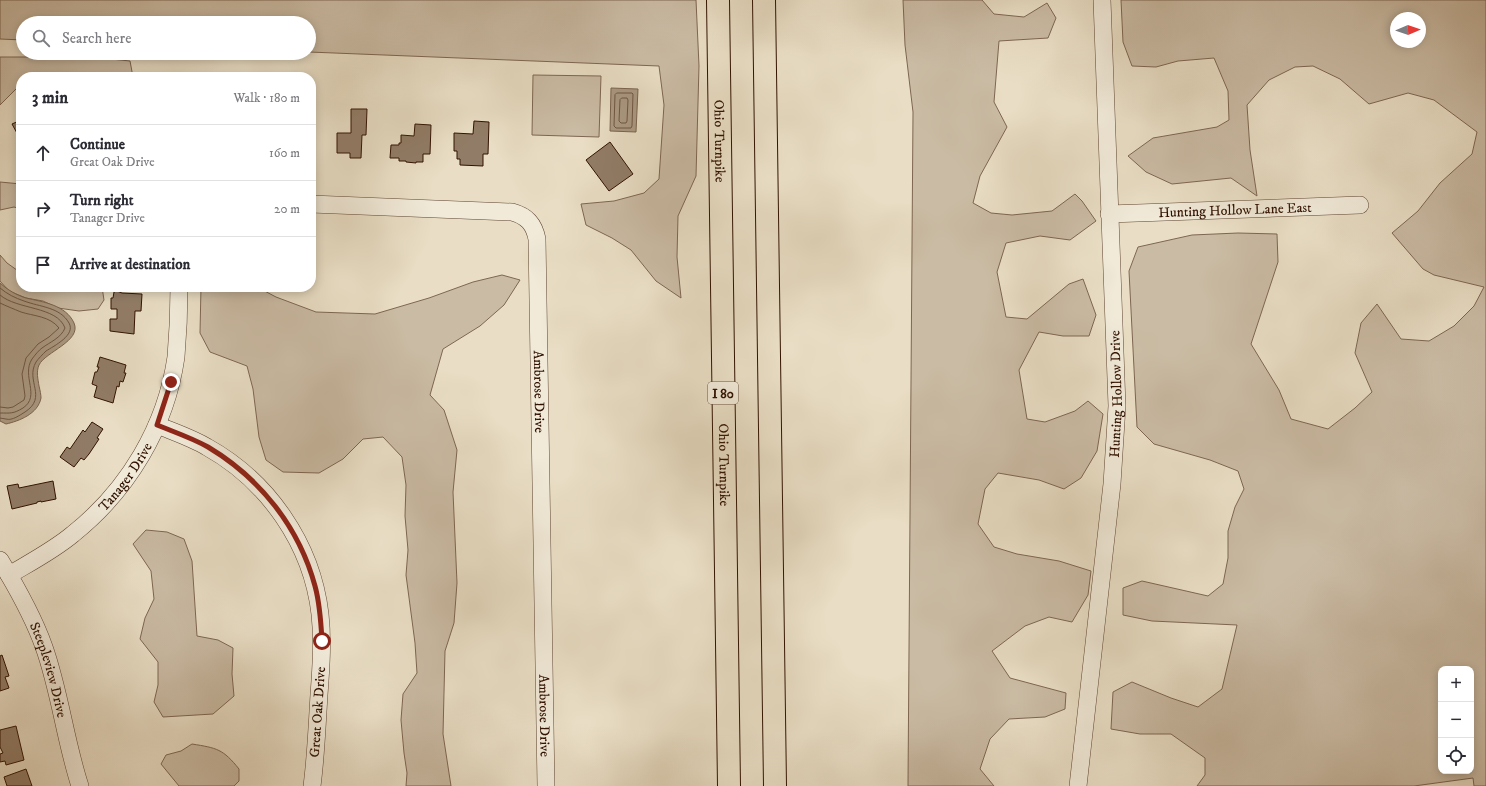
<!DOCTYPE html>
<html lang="en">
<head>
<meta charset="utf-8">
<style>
	body { margin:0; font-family:"IM FELL DW Pica",serif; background:#f7f7f7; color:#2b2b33 }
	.controls { position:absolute; right:12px; bottom:12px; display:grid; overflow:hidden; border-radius:8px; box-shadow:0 2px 10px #0003 }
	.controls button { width:36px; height:36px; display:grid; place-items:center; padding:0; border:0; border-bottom:1px solid #e1e1e2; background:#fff; color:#2b2b33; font:20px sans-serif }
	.compass { position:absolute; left:1390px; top:12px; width:36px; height:36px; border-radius:50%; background:#fff; box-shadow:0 2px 10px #0003; rotate:88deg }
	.stop { position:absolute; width:12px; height:12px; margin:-9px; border:3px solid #8f2418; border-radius:50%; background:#fff }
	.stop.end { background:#8f2418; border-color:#fff; box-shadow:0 1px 4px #0008 }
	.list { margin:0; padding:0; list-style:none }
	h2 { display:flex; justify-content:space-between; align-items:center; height:52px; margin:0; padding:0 16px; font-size:17px }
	h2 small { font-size:13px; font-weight:400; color:#7c7c81 }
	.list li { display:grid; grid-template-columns:26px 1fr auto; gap:12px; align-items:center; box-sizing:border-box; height:56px; padding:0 16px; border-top:1px solid #e1e1e2 }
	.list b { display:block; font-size:15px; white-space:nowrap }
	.list p { margin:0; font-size:13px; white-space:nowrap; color:#7c7c81 }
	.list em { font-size:13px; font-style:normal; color:#7c7c81 }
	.icon { flex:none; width:22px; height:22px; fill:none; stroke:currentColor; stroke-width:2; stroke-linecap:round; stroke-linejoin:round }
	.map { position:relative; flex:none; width:1486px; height:786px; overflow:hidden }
	.search { position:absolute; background:#fff; box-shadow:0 2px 10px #0003; left:16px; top:16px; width:300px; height:44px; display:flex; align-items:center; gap:10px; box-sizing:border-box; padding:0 14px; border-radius:22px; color:#7c7c81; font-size:15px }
	.panel { position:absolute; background:#fff; box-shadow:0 2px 10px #0003; left:16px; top:72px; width:300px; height:220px; border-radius:16px }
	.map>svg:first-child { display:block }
	.green { fill:#cabba4; stroke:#7e6652; fill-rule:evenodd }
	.water { fill:#aa9982; stroke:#7a634e }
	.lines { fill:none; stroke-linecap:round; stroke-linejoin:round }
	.shore { stroke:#6e5642; stroke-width:1 }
	.building { fill:#917c67; stroke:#311201 }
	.minor-casing { stroke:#5f4532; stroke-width:18 }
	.highway-casing { stroke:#311201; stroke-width:24 }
	.minor { stroke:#f1ead9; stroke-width:17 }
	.highway { stroke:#e9dec5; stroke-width:22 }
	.route { stroke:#8f2418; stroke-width:5 }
	.labels { text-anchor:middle; stroke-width:3; stroke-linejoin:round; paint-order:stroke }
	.shield { fill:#f1ead9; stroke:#6b5342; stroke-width:1 }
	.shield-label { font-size:13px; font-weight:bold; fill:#311201 }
	.street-label { font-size:14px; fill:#311201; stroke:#f1ead9 }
</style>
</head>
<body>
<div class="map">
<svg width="1486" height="786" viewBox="0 0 1486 786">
	<rect width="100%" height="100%" fill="#e9dec5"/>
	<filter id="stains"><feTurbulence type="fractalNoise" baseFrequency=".005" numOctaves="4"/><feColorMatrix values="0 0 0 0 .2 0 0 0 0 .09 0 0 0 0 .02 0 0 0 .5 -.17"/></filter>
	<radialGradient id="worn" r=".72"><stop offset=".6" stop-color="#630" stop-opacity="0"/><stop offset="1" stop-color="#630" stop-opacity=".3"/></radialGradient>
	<g class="green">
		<polygon points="0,0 696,0 699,66 696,176 678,216 677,257 681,298 656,281 631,250 612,238 586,225 581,204 614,201 644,193 659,179 664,105 659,66 309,52 309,23 23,23 23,40 0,39"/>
		<polygon points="903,0 982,0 994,14 1024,17 1047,3 1056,18 1048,38 999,41 994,102 1007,127 980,176 973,203 991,213 1012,215 1052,211 1075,194 1082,201 1096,221 1070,240 1040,236 1006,243 997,272 1006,317 1027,319 1069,284 1083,279 1096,315 1089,336 1063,336 1039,332 1019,370 1027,419 1045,422 1075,411 1088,401 1103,414 1097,451 1081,478 1064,489 1039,480 998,473 985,489 978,524 994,547 1017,554 1059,561 1091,571 1088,595 1072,622 1049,617 1025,626 992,651 1010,678 1066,693 1065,709 1045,717 1009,719 990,739 980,769 994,786 908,786 913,112 905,45"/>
		<path d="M1121,0h365v786h-12l-1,-8 -59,8h-217l8,-11v-17l-34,-24h-31l-29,-5 2,-37 19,-10 39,16 27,9 24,-18 15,-64 -85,-4 -29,-6v-27l19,-7 66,15 15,-12 5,-26v-27l7,-24 9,-18 -6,-18 -28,-11 -56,-16 -17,-17 -8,-156 9,-24 54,-12 46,-2 39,1 1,28 -27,82 28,46 12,29 37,10 27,-21 17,-16 -17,-39 6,-30 16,-19 24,35 28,2 25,-15 20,-20 10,-19 -50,-12 -11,-6 -31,-36 26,-22 22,-28 32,-29 5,-22 -43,-32 -26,-7 -39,11 -29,-25 -27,-13 -18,1 -26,13 -22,25 3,45 7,46 -26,-18 -59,6 -26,-12 -18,-16 25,-18 64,-11 12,-7 -1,-29 -14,-33 -36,3 -22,6 -24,-1 -9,-24zM1396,18h24v24h-24zM1441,669h30v102h-30z"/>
		<polygon points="0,57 92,57 130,61 133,77 21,77 21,88 16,89 0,105"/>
		<polygon points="533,75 601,76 599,137 532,135"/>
		<polygon points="0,182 21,184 21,209 14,207 0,210"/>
		<polygon points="0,255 7,263 21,273 21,287 102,287 104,300 98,309 79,311 58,308 43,301 26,298 9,291 0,281"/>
		<polygon points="502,275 520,280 504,305 480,326 443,349 430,395 444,410 457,450 453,492 457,583 454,623 445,651 443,734 451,786 406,786 407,773 404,753 401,720 403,694 417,673 415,643 406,575 408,550 405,516 406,485 402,457 383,437 363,439 343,459 319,473 283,472 266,460 259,437 253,389 247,366 210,352 200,333 201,287 257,287 276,297 316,312 375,314 429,298 473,282"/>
		<polygon points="146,530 167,532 184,539 192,561 197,636 218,640 233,648 232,674 234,696 213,714 163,717 154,702 158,685 158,662 140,639 145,618 154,599 151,571 133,544"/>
		<path d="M192,744c25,4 31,5 47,25v12l-5,5h-55l-18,-22 5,-9 15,-4z"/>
	</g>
	<g class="water">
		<polygon points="611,88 638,89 636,132 610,131"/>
		<path d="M0,283c8,7 16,12 26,15 17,4 40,7 48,25 8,18 -29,29 -35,42 -3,7 -1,14 0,21 1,4 2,9 2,12 -3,16 -22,23 -35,26l-6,-3z"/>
	</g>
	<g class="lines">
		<g class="shore">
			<polygon points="617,93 632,93 633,94 632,126 631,128 616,128 614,126 615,95"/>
			<polygon points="622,98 627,98 628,100 627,121 626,123 621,123 619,121 620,100"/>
			<path d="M0,288c7,6 15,10 24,13 16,6 36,6 45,22 7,12 -15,23 -23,28 -3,3 -8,8 -10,11 -11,19 12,35 -11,50 -5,3 -13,9 -19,7 -2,0 -4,-1 -6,-1"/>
			<path d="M0,295c17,15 57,11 65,33 -4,10 -15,14 -23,20 -3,2 -7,7 -10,11 -11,17 9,37 -9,49 -10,6 -12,5 -23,5"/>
			<path d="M0,303c6,3 14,6 21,9 12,4 29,4 38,16l-10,9 -11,7 -12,14 -4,16 3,22 -1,4 -11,7 -5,1 -8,-1"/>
		</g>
	</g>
	<g class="building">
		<polygon points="351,109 367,109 366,135 362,135 361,158 350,158 350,153 337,153 337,133 351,133"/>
		<polygon points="21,120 21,148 18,143 20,142 17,136 18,135 12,124"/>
		<polygon points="474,121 489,122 488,154 483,154 483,166 460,165 460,159 457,159 457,151 454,151 454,133 473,134"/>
		<polygon points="415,124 431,125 430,154 423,154 423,162 416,162 416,163 406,162 406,161 399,161 399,158 390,158 391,145 399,145 399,143 401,143 401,135 414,136"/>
		<polygon points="311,136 313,136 312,154 311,154"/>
		<polygon points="610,142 633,174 609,191 586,160"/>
		<polygon points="117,291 122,293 142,294 141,311 135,311 134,334 110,331 110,319 117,319 117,309 111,309 111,298 113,298 114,292"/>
		<polygon points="100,357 126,365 124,373 126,373 123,382 120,381 119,387 117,386 113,403 94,397 97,386 92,384 95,372 97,372 99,367 97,367"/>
		<polygon points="92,422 103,429 97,438 99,439 89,454 84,460 81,458 74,467 60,457 67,447 70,449 83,430 85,432"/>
		<polygon points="53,481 56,499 41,502 41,501 37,502 37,503 12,509 7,486 18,484 19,488"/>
		<polygon points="2,655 9,676 5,677 9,688 0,691 0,656"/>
		<polygon points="16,726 24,760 6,765 5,761 0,762 0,754 3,753 0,747 0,730"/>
		<polygon points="26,769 32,786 7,786 4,777"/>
	</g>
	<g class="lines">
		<g class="minor-casing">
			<g id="minor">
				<path id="s1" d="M311,204l201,8c15,4 22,12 25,27l9,547"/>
				<path id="s2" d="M1109,214l251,-9"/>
				<path d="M157,425c17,7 35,13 50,22 61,34 105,97 113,167 3,27 1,54 -1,81 -2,31 -3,61 -7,91"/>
				<path id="s3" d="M0,560c17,28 33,56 44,87 16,45 21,93 36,139"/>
				<path id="s4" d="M9,575c22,-13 45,-25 64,-41 55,-44 93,-107 103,-177 2,-23 3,-47 3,-70"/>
				<path id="s5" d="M1078,786l34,-302 5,-78 -15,-406"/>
			</g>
		</g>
		<g class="highway-casing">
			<g id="highway">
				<path id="s6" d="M718,0l11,786"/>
				<polyline points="764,0 775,786"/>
			</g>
		</g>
		<use href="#minor" class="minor"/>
		<use href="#highway" class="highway"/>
	</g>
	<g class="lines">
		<path class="route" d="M171,382l-14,43c17,7 35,13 51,22 52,31 91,80 107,139 5,18 6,36 7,55"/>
	</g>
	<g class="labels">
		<rect class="shield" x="708" y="382" width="30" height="22" rx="3"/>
		<g class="shield-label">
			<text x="723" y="398">I 80</text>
		</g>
		<g class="street-label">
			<text dy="5" stroke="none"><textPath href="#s6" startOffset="141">Ohio Turnpike</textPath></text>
			<text dy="5" stroke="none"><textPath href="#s2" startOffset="126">Hunting Hollow Lane East</textPath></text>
			<text dy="5" stroke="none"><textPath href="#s1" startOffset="393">Ambrose Drive</textPath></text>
			<text dy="5" stroke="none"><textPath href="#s5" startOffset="394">Hunting Hollow Drive</textPath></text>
			<text dy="5" stroke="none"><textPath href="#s6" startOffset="465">Ohio Turnpike</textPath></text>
			<text dy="5" stroke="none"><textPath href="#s4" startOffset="154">Tanager Drive</textPath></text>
			<text dy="5" stroke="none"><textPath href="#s3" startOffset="121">Steepleview Drive</textPath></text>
			<text transform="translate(317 712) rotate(-86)" y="5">Great Oak Drive</text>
			<text dy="5" stroke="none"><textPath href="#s1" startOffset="717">Ambrose Drive</textPath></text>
		</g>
	</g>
	<rect width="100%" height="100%" filter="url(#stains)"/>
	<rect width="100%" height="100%" fill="url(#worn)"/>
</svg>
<div class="controls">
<button>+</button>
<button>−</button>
<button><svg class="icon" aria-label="locate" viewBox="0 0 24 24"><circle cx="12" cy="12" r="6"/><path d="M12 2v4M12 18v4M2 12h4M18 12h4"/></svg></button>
</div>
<svg class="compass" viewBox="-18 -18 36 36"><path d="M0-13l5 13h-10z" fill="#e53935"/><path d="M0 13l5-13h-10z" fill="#7c7c81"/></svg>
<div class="stop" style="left:322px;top:641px"></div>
<div class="stop end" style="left:171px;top:382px"></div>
<div class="search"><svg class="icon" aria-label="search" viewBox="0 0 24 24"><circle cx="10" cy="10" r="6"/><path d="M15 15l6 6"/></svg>Search here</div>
<section class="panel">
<h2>3 min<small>Walk · 180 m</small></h2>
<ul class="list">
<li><svg class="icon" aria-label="ahead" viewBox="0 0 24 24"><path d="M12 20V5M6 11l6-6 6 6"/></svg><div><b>Continue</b><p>Great Oak Drive</p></div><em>160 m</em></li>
<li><svg class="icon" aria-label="right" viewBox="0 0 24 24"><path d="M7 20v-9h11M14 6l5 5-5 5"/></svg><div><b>Turn right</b><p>Tanager Drive</p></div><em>20 m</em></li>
<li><svg class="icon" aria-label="arrive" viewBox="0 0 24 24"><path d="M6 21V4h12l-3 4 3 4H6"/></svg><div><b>Arrive at destination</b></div></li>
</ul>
</section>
</div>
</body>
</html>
